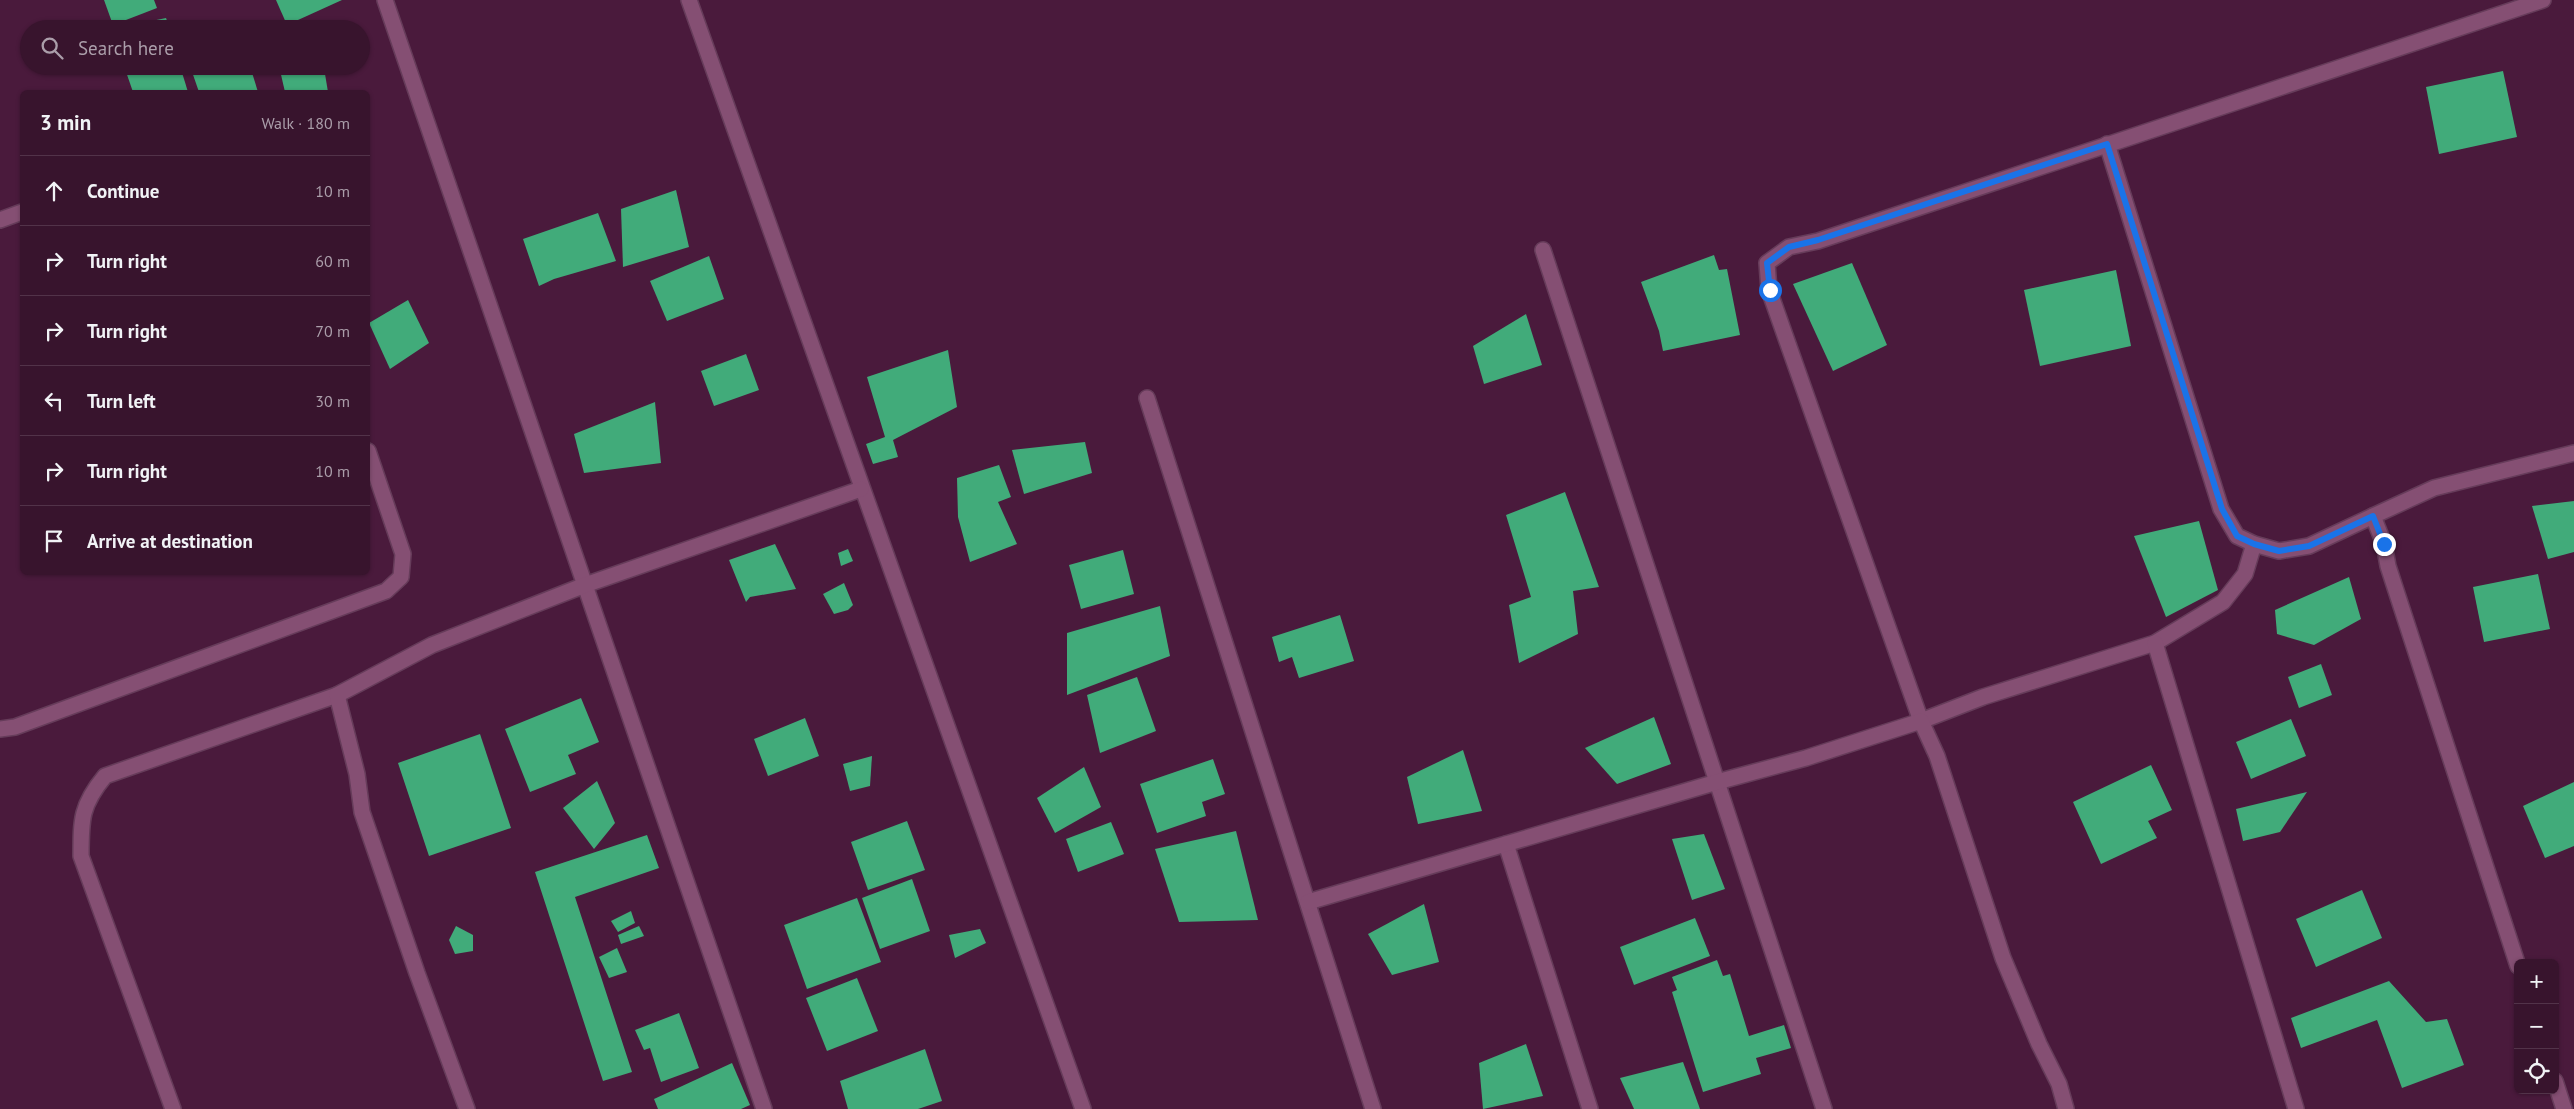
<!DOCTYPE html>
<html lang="en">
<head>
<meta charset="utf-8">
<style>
	body { margin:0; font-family:"PT Sans",sans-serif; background:#3f1d35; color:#f1f3f6 }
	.controls { position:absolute; right:15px; bottom:15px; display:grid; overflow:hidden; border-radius:8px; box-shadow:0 1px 4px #0004 }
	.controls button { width:45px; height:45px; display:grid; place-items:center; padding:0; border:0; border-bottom:1px solid #523349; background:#38142d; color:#f1f3f6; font:25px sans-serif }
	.stop { position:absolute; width:15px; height:15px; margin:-11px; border:4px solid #1a73e8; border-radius:50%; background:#fff }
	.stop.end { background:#1a73e8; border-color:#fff; box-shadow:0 1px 5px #0008 }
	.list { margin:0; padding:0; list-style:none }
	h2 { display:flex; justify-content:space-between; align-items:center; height:65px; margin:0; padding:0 20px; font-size:21px }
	h2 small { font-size:16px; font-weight:400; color:#ab9eaa }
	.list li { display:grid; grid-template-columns:32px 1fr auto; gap:15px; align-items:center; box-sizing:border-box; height:70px; padding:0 20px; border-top:1px solid #523349 }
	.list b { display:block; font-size:19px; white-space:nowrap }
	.list em { font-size:16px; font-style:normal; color:#ab9eaa }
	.icon { flex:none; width:28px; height:28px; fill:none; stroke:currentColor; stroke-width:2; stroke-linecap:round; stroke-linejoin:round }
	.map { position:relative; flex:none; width:2574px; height:1109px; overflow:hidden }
	.search { position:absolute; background:#38142d; box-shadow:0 1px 4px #0004; left:20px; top:20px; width:350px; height:55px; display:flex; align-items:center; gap:12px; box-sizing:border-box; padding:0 18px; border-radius:28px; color:#ab9eaa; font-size:19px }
	.panel { position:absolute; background:#38142d; box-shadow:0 1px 4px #0004; left:20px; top:90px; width:350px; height:485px; border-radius:8px }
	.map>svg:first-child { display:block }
	.building { fill:#41ab7a }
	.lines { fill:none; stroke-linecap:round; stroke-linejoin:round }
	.lane-casing { stroke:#663c5a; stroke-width:18 }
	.street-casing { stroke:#663c5a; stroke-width:18 }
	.lane { stroke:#854f73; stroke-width:15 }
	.street { stroke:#854f73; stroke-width:15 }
	.route { stroke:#1a73e8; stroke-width:6 }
</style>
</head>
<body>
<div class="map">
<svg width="2574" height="1109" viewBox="0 0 2574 1109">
	<rect width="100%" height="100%" fill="#4a1a3c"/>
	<g class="building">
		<polygon points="104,0 154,0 157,8 113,25"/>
		<polygon points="276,0 342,0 287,25"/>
		<polygon points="166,18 170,29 118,29 118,28"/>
		<polygon points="124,66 180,66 188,92 133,92"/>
		<polygon points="190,66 250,66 258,92 199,92"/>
		<polygon points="279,66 311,66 325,74 328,92 285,92"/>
		<polygon points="2503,71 2517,137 2439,154 2426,87"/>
		<polygon points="676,190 689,247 623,267 621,209"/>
		<polygon points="598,213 616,261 554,279 539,286 523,239"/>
		<polygon points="1714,255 1719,270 1727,269 1740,335 1663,351 1659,331 1641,282"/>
		<polygon points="709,256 724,299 667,321 650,281"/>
		<polygon points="1852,263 1887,345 1833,371 1793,284"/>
		<polygon points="2116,270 2131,346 2040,366 2024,290"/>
		<polygon points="408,300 429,343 390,369 369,323"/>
		<polygon points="1526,314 1542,365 1484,384 1473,346"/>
		<polygon points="948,350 957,407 893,440 898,457 873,464 866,444 885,437 867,377"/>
		<polygon points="746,354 759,390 714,406 701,371"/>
		<polygon points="655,402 661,463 584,473 574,434"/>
		<polygon points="1085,442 1092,473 1024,494 1012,450"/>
		<polygon points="999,465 1011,497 998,502 1017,544 970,562 958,517 957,478"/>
		<polygon points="1565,492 1599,587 1573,591 1578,634 1519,663 1509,605 1531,597 1506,515"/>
		<polygon points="2574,501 2574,552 2548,559 2532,506"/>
		<polygon points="2199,521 2218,590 2166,617 2134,536"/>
		<polygon points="775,544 796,589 750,597 746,602 729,560"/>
		<polygon points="848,549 853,561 841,566 838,553"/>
		<polygon points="1123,550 1134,594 1081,609 1069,565"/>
		<polygon points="2538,574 2550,629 2484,642 2473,587"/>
		<polygon points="2349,577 2361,619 2314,645 2277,634 2275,610"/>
		<polygon points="844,583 853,605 848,610 834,614 823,594"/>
		<polygon points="1160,606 1170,656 1067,695 1067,633"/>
		<polygon points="1340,615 1354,661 1299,678 1292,657 1279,662 1272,637"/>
		<polygon points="2321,664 2332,695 2299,708 2288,677"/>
		<polygon points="1137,677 1156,731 1100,753 1087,695"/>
		<polygon points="581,698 599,742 568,755 576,774 530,792 505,729"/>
		<polygon points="1654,717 1671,764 1617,784 1585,748"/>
		<polygon points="805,718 819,756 768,776 754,739"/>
		<polygon points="2291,719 2306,756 2251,779 2236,742"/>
		<polygon points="480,734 511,828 429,856 398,763"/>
		<polygon points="1463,750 1482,811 1418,824 1407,777"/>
		<polygon points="872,756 870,786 850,791 843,764"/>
		<polygon points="1213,759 1225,794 1202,802 1206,816 1157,833 1140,784"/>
		<polygon points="2151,765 2172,810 2148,821 2157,838 2101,864 2073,802"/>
		<polygon points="1084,767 1101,807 1055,833 1037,798"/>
		<polygon points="597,781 615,823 594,849 563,808"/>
		<polygon points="2574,782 2574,846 2545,858 2523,806"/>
		<polygon points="2307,792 2280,832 2243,841 2236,809"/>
		<polygon points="907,821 925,870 868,890 851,842"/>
		<polygon points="1111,822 1124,854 1078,872 1066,839"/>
		<polygon points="1236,831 1258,920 1179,922 1155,849"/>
		<polygon points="1704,834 1725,889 1692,900 1672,839"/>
		<polygon points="647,835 659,868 575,897 632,1072 603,1081 535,872"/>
		<polygon points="912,879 930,931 880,949 862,898"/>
		<polygon points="2362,890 2382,938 2316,967 2296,919"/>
		<polygon points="857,898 881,962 807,989 784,925"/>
		<polygon points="1424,904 1439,962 1392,975 1368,934"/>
		<polygon points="631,911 635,923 618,932 611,921"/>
		<polygon points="1695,918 1710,956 1634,985 1620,947"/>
		<polygon points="456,926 473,935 473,951 455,954 449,940"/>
		<polygon points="639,926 644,936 621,944 618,935"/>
		<polygon points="980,929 986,943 955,958 949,935"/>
		<polygon points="617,948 627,972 609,978 599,957"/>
		<polygon points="1717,960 1723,976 1730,974 1749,1036 1784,1025 1791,1048 1756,1058 1761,1074 1703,1092 1672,992 1677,990 1672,977"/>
		<polygon points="857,978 878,1031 827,1051 806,998"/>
		<polygon points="2389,981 2426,1022 2447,1019 2464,1065 2402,1088 2377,1020 2301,1048 2291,1018"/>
		<polygon points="679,1013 699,1068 661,1082 650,1048 644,1050 635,1030"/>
		<polygon points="1526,1044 1543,1096 1483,1109 1479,1063"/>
		<polygon points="925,1049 942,1101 918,1109 848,1109 840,1081"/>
		<polygon points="1683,1062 1700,1109 1634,1109 1620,1078"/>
		<polygon points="732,1063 750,1105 741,1109 658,1109 654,1099"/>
	</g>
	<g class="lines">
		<g class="lane-casing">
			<g id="lane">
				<polyline points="0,220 22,212"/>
				<polyline points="0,729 15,727 386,591 401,577 403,554 368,451"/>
			</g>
		</g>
		<g class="street-casing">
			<g id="street">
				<polyline points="385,0 764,1109"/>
				<polyline points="689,0 1083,1109"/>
				<polyline points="2107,144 2221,509 2237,536 2254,544 2279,551 2309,546 2373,516"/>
				<polyline points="1543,250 1824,1109"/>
				<polyline points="1147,398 1373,1109"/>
				<polyline points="2254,544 2245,574 2223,602 2155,643 1983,697 1921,721 1769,290 1767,263 1789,247 1818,241 2543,0"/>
				<polyline points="2155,643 2296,1109"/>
				<polyline points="1506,844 1590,1109"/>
				<polyline points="1308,902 1717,782 1806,758 1921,721 1937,756 2003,958 2039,1044 2059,1084 2066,1109"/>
				<polyline points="2518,966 2388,566 2384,544 2373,516 2434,488 2574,453"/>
				<polyline points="2555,1081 2564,1109"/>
				<path d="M173,1109l-92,-253c0,-37 0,-51 24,-80l232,-81"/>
				<polyline points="467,1109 417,973 362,812 357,774 337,695 432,645 585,585 861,489"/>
			</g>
		</g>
		<use href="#lane" class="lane"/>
		<use href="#street" class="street"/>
	</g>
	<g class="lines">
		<polyline class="route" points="1770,290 1767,263 1789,247 1818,240 2107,144 2222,509 2237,536 2254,544 2279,551 2309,546 2373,516 2384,544"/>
	</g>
</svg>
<div class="controls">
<button>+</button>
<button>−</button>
<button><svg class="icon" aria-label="locate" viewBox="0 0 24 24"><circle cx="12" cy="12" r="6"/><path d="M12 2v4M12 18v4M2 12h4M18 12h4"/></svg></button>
</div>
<div class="stop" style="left:1770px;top:290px"></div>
<div class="stop end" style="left:2384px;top:544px"></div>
<div class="search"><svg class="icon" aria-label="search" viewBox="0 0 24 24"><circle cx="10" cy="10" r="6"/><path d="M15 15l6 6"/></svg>Search here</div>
<section class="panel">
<h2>3 min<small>Walk · 180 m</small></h2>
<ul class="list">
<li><svg class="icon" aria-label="ahead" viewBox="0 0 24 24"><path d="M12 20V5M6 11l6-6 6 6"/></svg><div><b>Continue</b></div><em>10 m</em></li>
<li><svg class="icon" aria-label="right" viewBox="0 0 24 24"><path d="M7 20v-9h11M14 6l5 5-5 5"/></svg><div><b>Turn right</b></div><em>60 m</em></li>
<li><svg class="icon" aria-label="right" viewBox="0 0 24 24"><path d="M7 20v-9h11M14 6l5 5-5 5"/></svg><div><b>Turn right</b></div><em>70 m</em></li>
<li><svg class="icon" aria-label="left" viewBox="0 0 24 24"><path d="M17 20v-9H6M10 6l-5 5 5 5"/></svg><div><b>Turn left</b></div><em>30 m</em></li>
<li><svg class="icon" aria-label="right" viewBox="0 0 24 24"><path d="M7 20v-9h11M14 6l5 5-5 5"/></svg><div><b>Turn right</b></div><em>10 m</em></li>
<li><svg class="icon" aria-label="arrive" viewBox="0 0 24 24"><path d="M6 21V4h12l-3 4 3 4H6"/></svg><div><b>Arrive at destination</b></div></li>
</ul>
</section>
</div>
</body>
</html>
